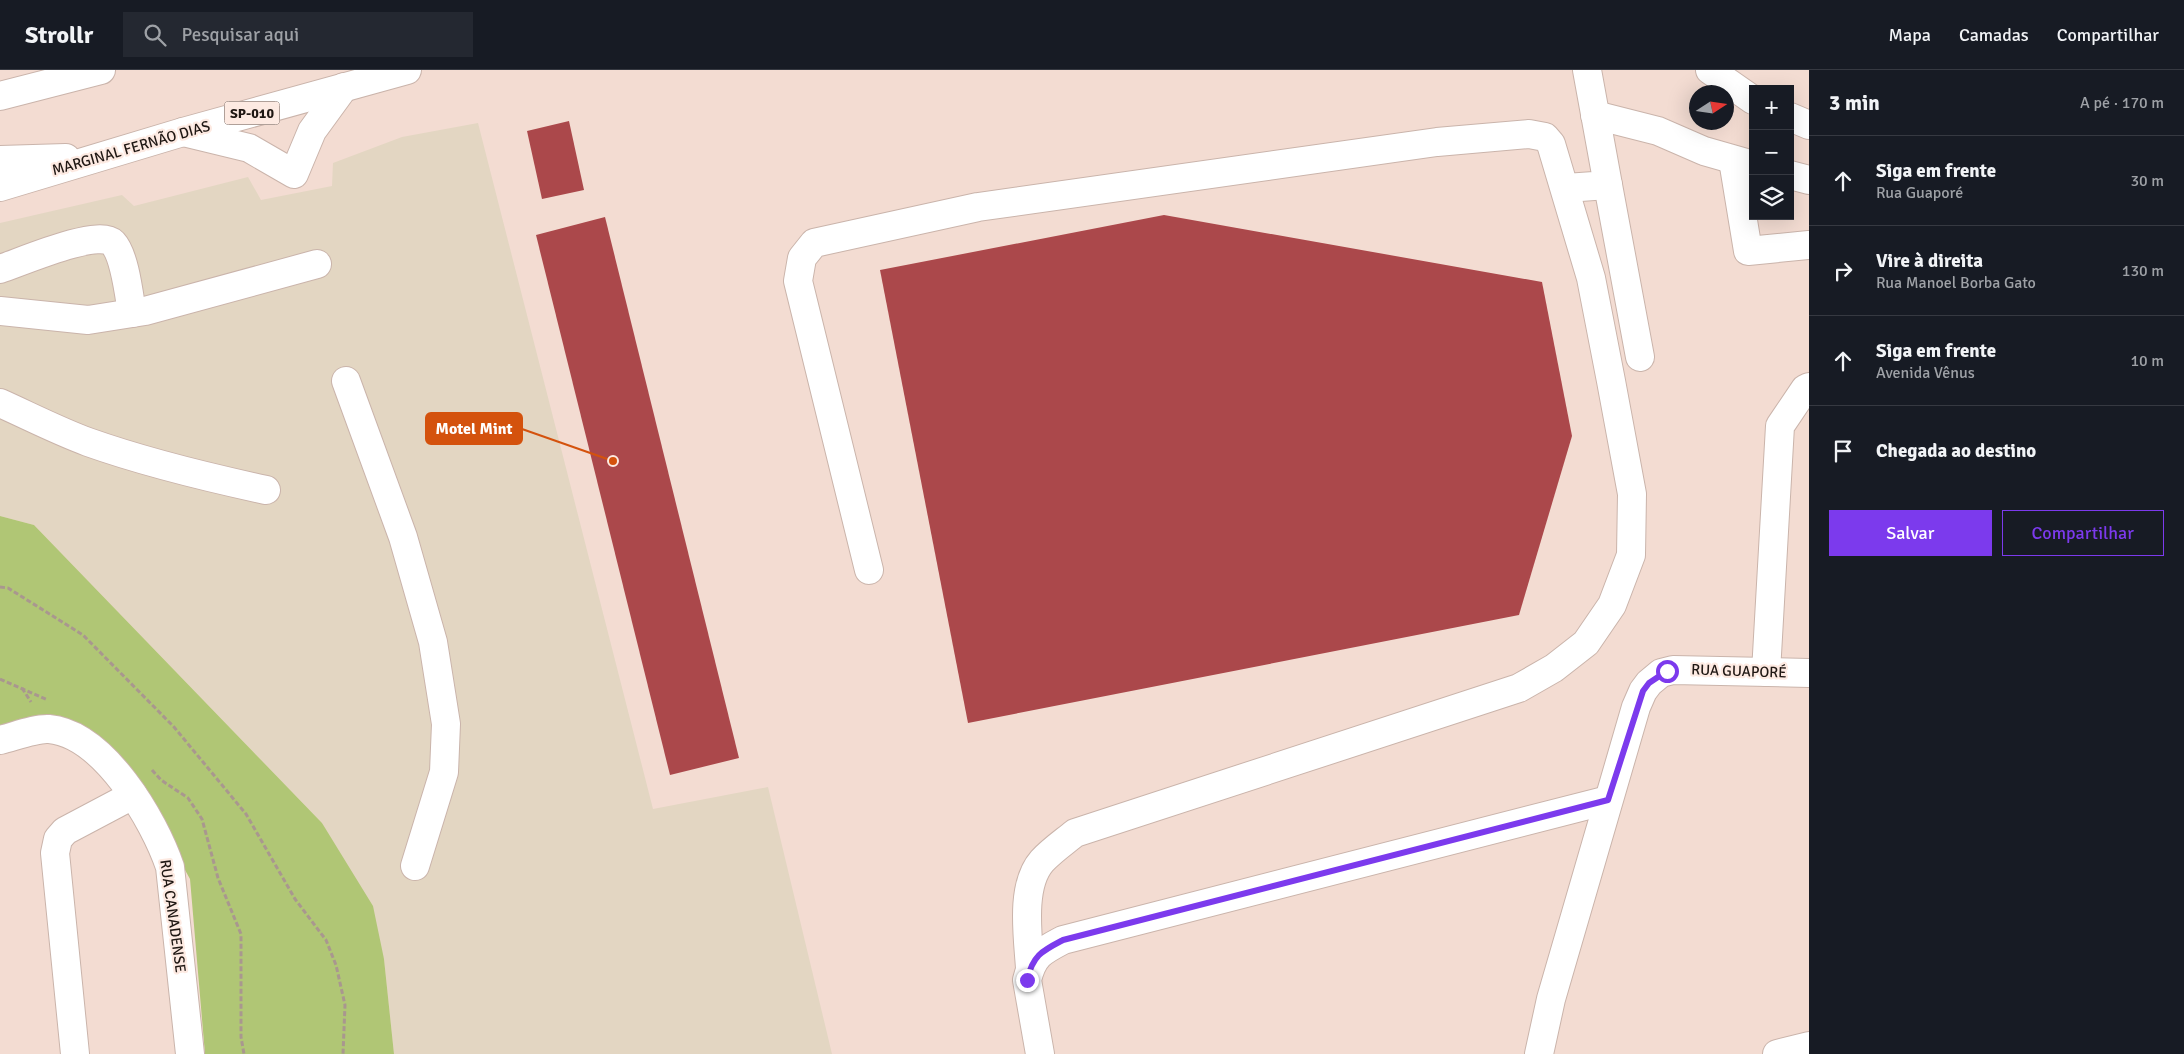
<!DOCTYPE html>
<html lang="pt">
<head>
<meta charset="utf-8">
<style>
	body { margin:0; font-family:Signika,sans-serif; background:#242831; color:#f1f3f6 }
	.controls { position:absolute; right:15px; top:15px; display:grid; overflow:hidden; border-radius:0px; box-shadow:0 5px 20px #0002 }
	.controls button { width:45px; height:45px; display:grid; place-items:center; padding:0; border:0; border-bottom:1px solid #363941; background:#171b24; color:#f1f3f6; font:25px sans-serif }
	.compass { position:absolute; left:1689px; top:15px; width:45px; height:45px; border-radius:50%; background:#171b24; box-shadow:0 5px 20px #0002; rotate:78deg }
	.stop { position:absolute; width:15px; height:15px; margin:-11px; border:4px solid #7c3aed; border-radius:50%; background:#fff }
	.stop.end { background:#7c3aed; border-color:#fff; box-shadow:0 1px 5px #0008 }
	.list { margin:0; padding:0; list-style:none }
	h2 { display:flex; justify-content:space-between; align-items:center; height:65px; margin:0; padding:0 20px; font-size:21px }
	h2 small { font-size:16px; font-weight:400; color:#9ea1a6 }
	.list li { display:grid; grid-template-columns:32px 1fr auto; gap:15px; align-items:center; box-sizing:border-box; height:90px; padding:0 20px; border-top:1px solid #363941 }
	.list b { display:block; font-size:19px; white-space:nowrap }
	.list p { margin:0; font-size:16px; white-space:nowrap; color:#9ea1a6 }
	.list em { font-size:16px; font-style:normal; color:#9ea1a6 }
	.actions { display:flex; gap:10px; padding:15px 20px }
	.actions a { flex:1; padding:11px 0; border:1px solid #7c3aed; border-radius:0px; text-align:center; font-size:18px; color:#7c3aed }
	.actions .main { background:#7c3aed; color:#fff }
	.icon { flex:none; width:28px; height:28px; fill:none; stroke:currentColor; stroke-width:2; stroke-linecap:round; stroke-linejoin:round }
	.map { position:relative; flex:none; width:1809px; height:984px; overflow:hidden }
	header { display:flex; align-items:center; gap:30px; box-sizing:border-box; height:70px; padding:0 25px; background:#171b24; border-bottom:1px solid #363941 }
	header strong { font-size:24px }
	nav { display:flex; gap:28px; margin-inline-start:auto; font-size:18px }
	.search { width:350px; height:45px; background:#242831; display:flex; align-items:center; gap:12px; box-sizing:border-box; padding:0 18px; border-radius:0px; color:#9ea1a6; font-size:19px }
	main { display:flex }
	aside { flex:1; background:#171b24 }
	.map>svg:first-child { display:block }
	.industrial { fill:#e3d6c2 }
	.green { fill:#b0c675 }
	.building { fill:#ab484b }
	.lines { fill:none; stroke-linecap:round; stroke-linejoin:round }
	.minor-casing { stroke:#cab4ab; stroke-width:30 }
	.highway-casing { stroke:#cab4ab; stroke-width:30 }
	.path { stroke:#a9978f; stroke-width:3; stroke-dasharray:5 2.5; stroke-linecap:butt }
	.minor { stroke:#fff; stroke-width:28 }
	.highway { stroke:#fff; stroke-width:28 }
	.route { stroke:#7c3aed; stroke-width:6 }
	.labels { text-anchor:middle; stroke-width:4.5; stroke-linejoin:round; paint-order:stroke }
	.shield { fill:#fdeae2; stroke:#625651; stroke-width:1 }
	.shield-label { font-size:14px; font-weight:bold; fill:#1f1713 }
	.street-label { font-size:15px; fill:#1f1713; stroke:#fdeae2 }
	.leader { fill:none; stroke:#d4520d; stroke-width:2 }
	.callout-dot { fill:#d4520d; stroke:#fdeae2; stroke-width:2 }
	.callout { fill:#d4520d; stroke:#d4520d; stroke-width:2 }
	.callout-label { font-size:16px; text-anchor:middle; font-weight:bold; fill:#fff }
</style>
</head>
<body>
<header>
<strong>Strollr</strong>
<div class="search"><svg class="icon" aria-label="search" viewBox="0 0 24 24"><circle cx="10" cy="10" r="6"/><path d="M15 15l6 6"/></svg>Pesquisar aqui</div>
<nav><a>Mapa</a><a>Camadas</a><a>Compartilhar</a></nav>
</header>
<main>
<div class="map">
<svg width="1809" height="984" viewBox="0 0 1809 984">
	<rect width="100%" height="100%" fill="#f3dcd2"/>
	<polygon class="industrial" points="478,53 653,739 768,717 832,984 394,984 384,889 322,753 34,455 0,446 0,153 122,125 134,136 248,107 261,130 332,116 333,93 402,67"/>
	<polygon class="green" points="0,446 34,455 322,753 373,836 384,889 394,984 205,984 190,809 139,717 93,673 0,665"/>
	<g class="building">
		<polygon points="569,51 584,120 542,129 527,61"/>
		<polygon points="1164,145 1542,212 1572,366 1519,545 968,653 880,200"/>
		<polygon points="605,147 739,688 670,705 536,165"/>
	</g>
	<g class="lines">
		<g class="minor-casing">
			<g id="minor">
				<polyline points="1595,45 1658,61 1704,81 1753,95"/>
				<polyline points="183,62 249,78 294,104 312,61 344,17"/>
				<polyline points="1733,90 1748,181 1809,175"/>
				<polyline points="1790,105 1809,110"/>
				<polyline points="1608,115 1640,287"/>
				<polyline points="1566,118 1608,115 1587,0"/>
				<path d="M0,199c19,-6 98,-41 113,-26 12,13 16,52 19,70"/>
				<polyline points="0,241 88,250 145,241 317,194"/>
				<polyline points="346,311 403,467 433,572 446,654 444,702 415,796"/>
				<path d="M0,333c29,13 58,28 88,39 59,21 118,35 178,48"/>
				<path d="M869,500l-71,-289 4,-23 12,-15 164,-36 459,-65 92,-8 16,3 6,7 40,134 20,103 21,113 -1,61 -19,50 -26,38 -32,25 -35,20 -444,145c-11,9 -24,18 -33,28 -22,25 -14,76 -12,107"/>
				<polyline points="1766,602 1780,356 1805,319 1809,317"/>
				<path d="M0,670c13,-3 36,-12 49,-11 55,5 105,91 121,138l20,187"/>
				<polyline points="75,984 55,783 58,769 65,761 133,725"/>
				<path d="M1040,984l-13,-74c6,-25 15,-29 36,-40l545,-140"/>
				<polyline points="1539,984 1551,929 1636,637 1643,621 1649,613 1661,603 1673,600 1809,603"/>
				<polyline points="1777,984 1809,976"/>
			</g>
		</g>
		<g class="highway-casing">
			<g id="highway">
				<polyline points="1710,0 1753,30"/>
				<polyline points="0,26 101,0"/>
				<polyline points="1790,47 1809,55"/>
				<polyline points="0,90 66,88"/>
				<polyline points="0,117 183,62 407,0"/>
			</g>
		</g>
		<g class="path">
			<polyline points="0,517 8,518 83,565 174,657 246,744 295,829 326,870 336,895 345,935 343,984"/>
			<polyline points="0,609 48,630"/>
			<polyline points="22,618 31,632"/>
			<polyline points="152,700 161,710 188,728 202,749 218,808 241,864 241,967 244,984"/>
		</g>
		<use href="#minor" class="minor"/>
		<use href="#highway" class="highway"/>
	</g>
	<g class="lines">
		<path class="route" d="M1027,910c6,-25 15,-29 36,-40l545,-140 35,-109 6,-8 18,-12"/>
	</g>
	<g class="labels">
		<rect class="shield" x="224.5" y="31.5" width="55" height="23" rx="4"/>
		<g class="shield-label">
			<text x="252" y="48">SP-010</text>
		</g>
		<g class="street-label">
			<text transform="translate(131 78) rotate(-16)" y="5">MARGINAL FERNÃO DIAS</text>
			<text transform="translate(1739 601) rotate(2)" y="5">RUA GUAPORÉ</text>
			<text transform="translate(173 846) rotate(82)" y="5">RUA CANADENSE</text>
		</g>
	</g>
	<path class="leader" d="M613 391L522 359"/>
	<circle class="callout-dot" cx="613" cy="391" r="5"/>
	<rect class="callout" x="426" y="343" width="96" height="31" rx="5"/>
	<g class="callout-label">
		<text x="474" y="364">Motel Mint</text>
	</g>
</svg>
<div class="controls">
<button>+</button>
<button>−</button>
<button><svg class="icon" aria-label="layers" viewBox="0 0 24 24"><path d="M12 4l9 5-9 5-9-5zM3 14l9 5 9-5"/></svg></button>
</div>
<svg class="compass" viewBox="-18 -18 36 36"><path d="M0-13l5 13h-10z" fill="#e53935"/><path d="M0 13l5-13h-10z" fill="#9ea1a6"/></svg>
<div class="stop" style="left:1667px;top:601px"></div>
<div class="stop end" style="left:1027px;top:910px"></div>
</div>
<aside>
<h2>3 min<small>A pé · 170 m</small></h2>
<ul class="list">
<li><svg class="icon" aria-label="ahead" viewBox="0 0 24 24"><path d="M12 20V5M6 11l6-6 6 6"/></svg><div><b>Siga em frente</b><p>Rua Guaporé</p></div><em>30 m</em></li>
<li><svg class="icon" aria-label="right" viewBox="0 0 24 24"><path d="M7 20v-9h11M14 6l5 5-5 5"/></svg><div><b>Vire à direita</b><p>Rua Manoel Borba Gato</p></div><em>130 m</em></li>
<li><svg class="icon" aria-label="ahead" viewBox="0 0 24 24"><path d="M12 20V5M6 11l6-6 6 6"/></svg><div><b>Siga em frente</b><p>Avenida Vênus</p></div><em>10 m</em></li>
<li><svg class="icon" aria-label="arrive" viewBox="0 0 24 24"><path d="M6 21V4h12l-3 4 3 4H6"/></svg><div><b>Chegada ao destino</b></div></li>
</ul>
<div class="actions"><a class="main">Salvar</a><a>Compartilhar</a></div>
</aside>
</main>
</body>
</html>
